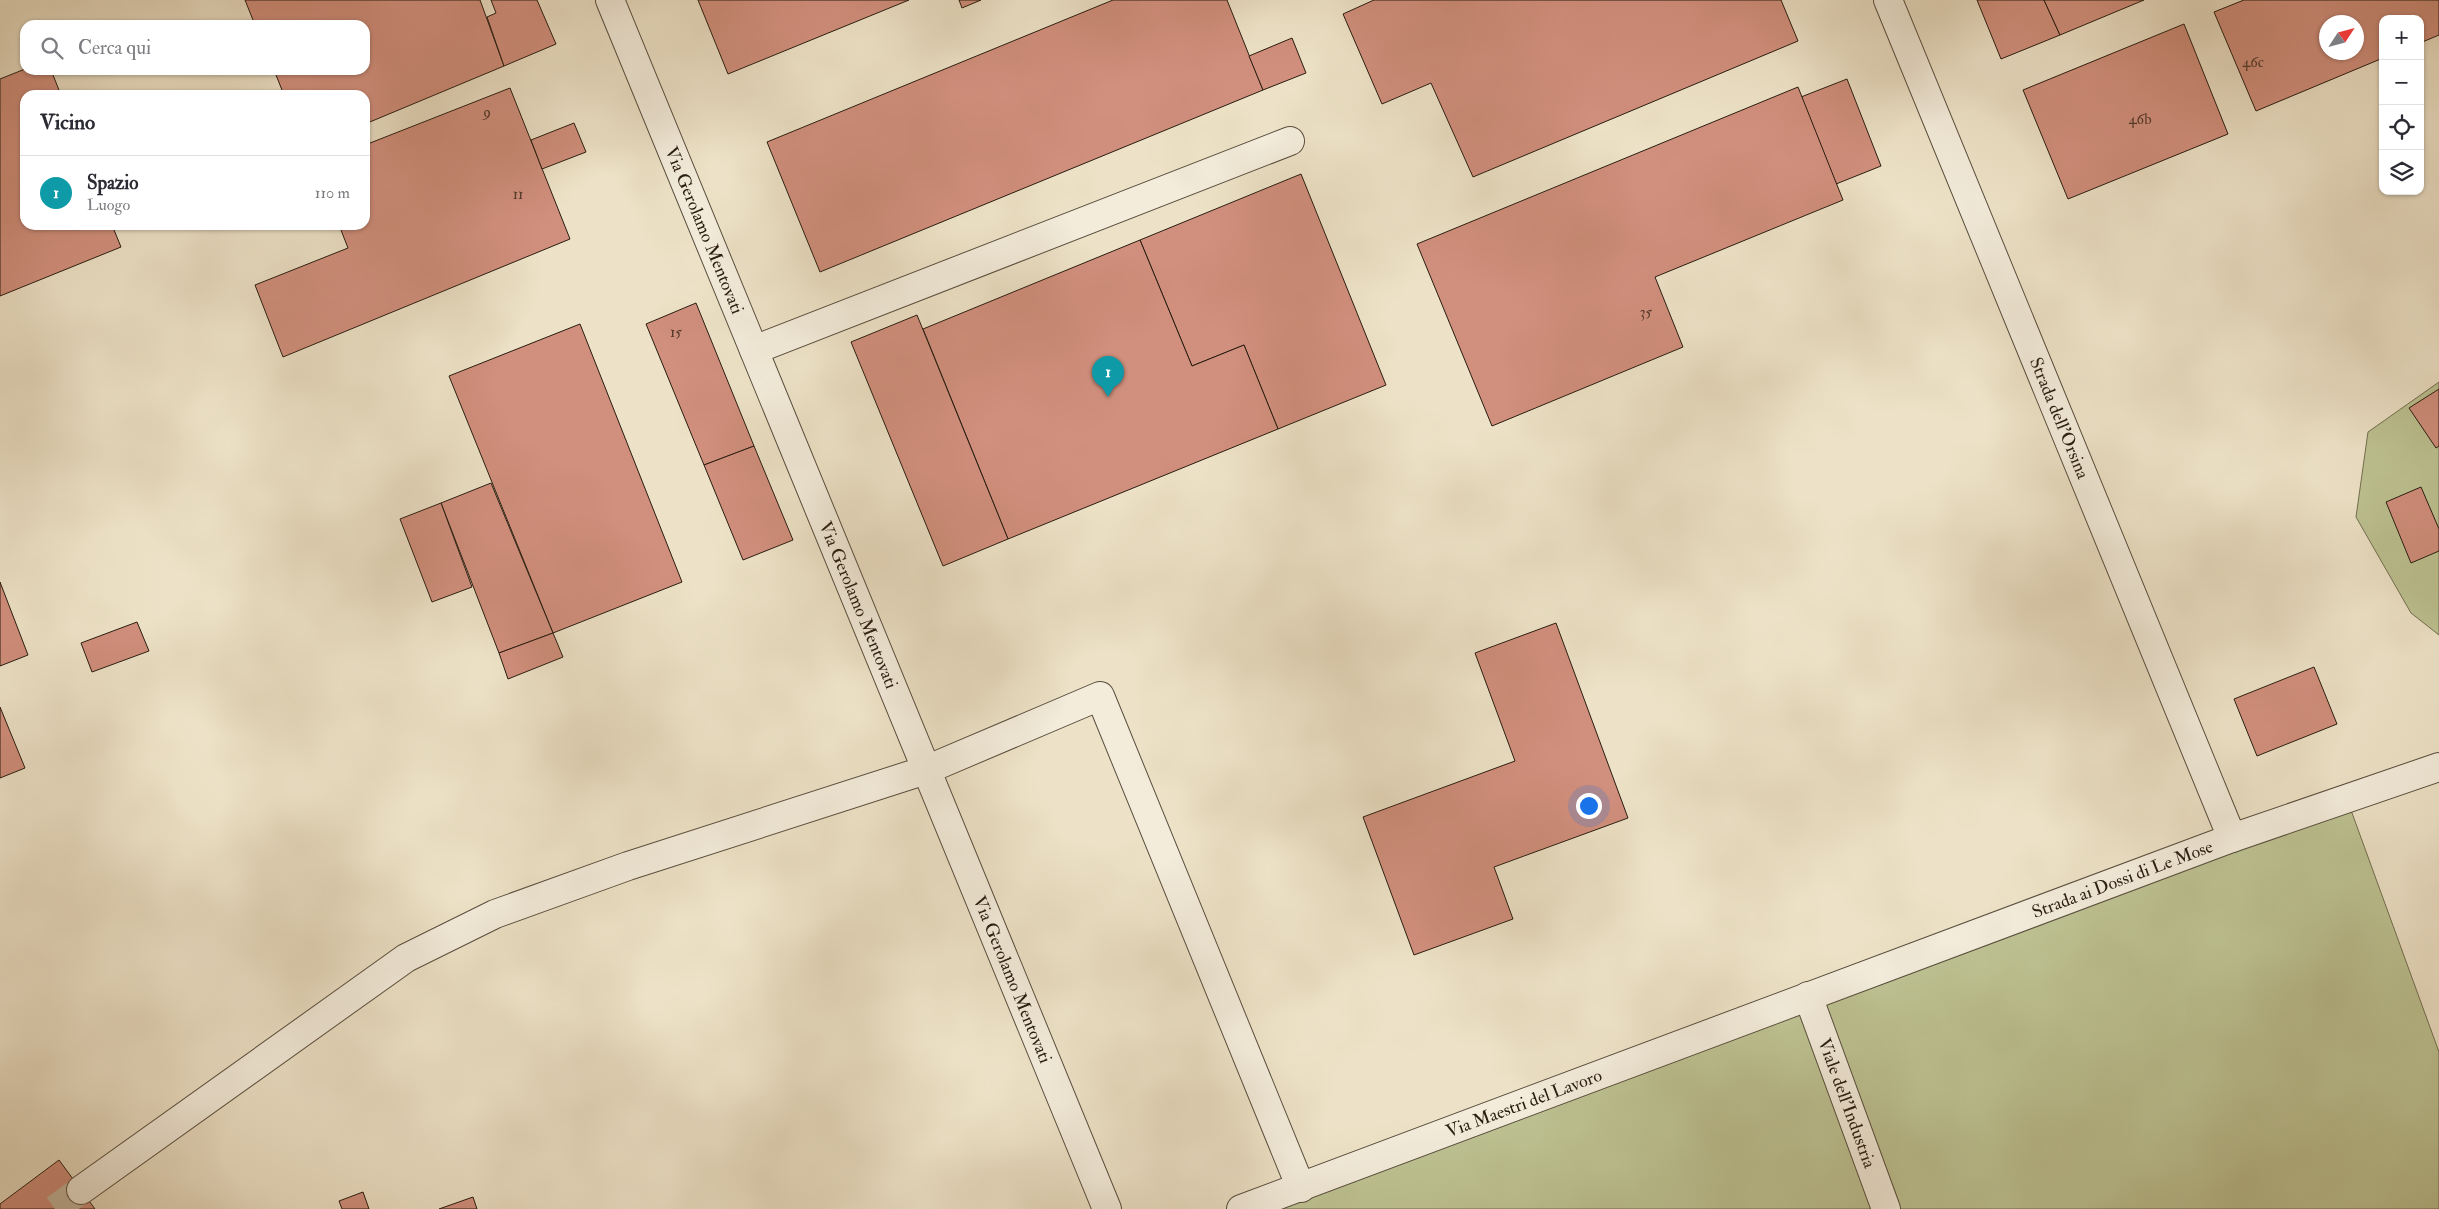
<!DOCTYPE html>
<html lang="it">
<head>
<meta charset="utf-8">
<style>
	body { margin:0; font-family:"IM FELL Double Pica",serif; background:#f7f7f7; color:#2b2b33 }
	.controls { position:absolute; right:15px; top:15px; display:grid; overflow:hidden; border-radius:10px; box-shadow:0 1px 4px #0004 }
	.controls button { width:45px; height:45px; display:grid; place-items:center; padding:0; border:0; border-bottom:1px solid #e1e1e2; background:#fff; color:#2b2b33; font:25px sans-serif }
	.compass { position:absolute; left:2319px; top:15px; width:45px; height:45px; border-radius:50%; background:#fff; box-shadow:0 1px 4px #0004; rotate:54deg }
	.you { position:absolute; left:1588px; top:805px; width:18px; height:18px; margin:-12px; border:4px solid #fff; border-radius:50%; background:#1a73e8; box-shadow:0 0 0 8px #1a73e833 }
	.badge { display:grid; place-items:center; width:32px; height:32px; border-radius:50%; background:#8f2418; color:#fff; font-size:16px; font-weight:700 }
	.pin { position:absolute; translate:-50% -41px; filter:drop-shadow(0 1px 2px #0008) }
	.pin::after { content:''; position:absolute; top:26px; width:18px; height:15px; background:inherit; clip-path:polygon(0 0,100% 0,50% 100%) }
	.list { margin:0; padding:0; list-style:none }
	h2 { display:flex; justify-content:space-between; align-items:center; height:65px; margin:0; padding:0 20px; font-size:21px }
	h2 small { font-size:16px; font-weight:400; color:#7c7c81 }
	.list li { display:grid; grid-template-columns:32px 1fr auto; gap:15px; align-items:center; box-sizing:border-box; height:75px; padding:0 20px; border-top:1px solid #e1e1e2 }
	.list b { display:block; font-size:19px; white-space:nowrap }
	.list p { margin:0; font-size:16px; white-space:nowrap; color:#7c7c81 }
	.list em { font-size:16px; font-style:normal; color:#7c7c81 }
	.icon { flex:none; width:28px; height:28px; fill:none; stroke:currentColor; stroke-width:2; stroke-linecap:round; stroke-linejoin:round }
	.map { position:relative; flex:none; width:2439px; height:1209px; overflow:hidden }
	.search { position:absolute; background:#fff; box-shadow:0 1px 4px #0004; left:20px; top:20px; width:350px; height:55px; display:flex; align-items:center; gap:12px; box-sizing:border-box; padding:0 18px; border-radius:15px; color:#7c7c81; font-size:19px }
	.panel { position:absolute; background:#fff; box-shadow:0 1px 4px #0004; left:20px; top:90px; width:350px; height:140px; border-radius:15px }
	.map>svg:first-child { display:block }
	.green { fill:#bdc292; stroke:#726f51 }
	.building { fill:#d18f7d; stroke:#281c10; fill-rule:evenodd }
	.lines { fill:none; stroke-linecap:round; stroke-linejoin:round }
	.minor-tunnel { stroke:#c6baa2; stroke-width:28; stroke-dasharray:28 14; stroke-linecap:butt }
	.minor-casing { stroke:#594e3e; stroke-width:30 }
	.minor { stroke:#f3ecdb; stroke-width:28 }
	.labels { text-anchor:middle; stroke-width:4; stroke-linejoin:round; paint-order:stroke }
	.number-label { font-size:15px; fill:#52392b }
	.street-label { font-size:18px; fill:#281c10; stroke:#f3ecdb }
</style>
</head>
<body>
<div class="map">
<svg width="2439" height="1209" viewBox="0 0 2439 1209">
	<rect width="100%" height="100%" fill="#ede2c7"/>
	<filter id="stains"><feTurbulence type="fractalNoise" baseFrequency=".004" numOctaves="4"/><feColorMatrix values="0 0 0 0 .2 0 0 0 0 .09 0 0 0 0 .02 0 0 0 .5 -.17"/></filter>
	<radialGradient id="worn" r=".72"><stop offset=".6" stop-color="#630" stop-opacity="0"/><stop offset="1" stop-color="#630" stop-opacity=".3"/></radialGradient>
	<g class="green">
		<polygon points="2439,382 2439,635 2411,613 2356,517 2368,432"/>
		<polygon points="2348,802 2439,1052 2439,1209 1244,1209"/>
	</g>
	<g class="building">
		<polygon points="245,0 480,0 504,66 365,124 365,95 284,95 274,70 365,70 365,25 255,25"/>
		<polygon points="491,0 537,0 556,44 504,66 487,17 496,13"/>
		<polygon points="698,0 909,0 728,74"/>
		<polygon points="959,0 981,0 962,8"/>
		<polygon points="1113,0 1227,0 1263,90 820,272 767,142"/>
		<polygon points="1374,0 1781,0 1798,41 1473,177 1431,83 1382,104 1343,14"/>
		<polygon points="1977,0 2044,0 2060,35 2001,59"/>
		<polygon points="2044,0 2144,0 2060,35"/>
		<path d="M2244,0h195v35l-19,8v-24h-37v39l-127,53 -42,-99zM2326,22h30v30h-30z"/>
		<polygon points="2184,24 2228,134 2068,199 2023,90"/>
		<polygon points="1292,38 1306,73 1263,90 1249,56"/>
		<polygon points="25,69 51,70 61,95 25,95 25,225 112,225 121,247 0,296 0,79"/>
		<polygon points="1847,79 1881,166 1836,184 1801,97"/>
		<polygon points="1798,87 1843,200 1655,277 1683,347 1492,426 1417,244"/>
		<polygon points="510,88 570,239 283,357 255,285 348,248 339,225 365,225 365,145"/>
		<polygon points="574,123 586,152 542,169 531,140"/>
		<polygon points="1301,174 1386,385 1278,429 1244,345 1192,366 1140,240"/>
		<polygon points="1140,240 1192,366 1244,345 1278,429 1008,539 923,329"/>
		<polygon points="696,303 754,446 704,465 646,324"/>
		<polygon points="917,315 1008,539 943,566 851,342"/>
		<polygon points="580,324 682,582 553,633 449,376"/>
		<polygon points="2439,389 2439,446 2436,448 2409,408"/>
		<polygon points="754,446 793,540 743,560 704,465"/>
		<polygon points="491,483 553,633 499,653 441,503"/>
		<polygon points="2421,487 2439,529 2439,551 2411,563 2386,502"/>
		<polygon points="441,503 472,587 432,602 400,519"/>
		<polygon points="0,582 28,655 0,666"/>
		<polygon points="137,622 149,651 92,672 81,643"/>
		<polygon points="1556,623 1628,818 1494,867 1513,919 1414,955 1363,817 1515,761 1475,653"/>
		<polygon points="553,633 563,657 508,679 499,653"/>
		<polygon points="2314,667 2337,724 2257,756 2234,699"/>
		<polygon points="0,707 25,768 0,778"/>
		<polygon points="59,1160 95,1209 0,1209 0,1204"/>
		<polygon points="363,1192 369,1209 342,1209 339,1201"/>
		<polygon points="473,1197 477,1209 439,1209"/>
	</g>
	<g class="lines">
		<polyline class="minor-tunnel" points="55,1209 81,1190"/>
		<g class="minor-casing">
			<g id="minor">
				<path id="s1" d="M610,0l497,1209"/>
				<path id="s2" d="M1888,0l344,838"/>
				<polyline points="754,350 1290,141"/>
				<path id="s3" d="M1808,996l78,213"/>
				<polyline points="81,1190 406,958 495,914 628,866 926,770 1100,696 1301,1188"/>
				<path id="s4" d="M1241,1209l991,-371 207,-71"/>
			</g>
		</g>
		<use href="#minor" class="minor"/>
	</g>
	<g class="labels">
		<g class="number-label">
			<text x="2253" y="67">46c</text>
			<text x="487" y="117">9</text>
			<text x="2140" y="124">46b</text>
			<text x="518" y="199">11</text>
			<text x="1646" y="317">35</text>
			<text x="676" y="337">15</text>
		</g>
		<g class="street-label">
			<text dy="6" stroke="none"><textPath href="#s1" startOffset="249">Via Gerolamo Mentovati</textPath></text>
			<text dy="6" stroke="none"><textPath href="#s2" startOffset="452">Strada dell'Orsina</textPath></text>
			<text dy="6" stroke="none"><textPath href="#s1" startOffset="654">Via Gerolamo Mentovati</textPath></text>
			<text dy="6" stroke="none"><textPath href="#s4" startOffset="941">Strada ai Dossi di Le Mose</textPath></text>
			<text dy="6" stroke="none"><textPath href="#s1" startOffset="1059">Via Gerolamo Mentovati</textPath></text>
			<text dy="6" stroke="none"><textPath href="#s3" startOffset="114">Viale dell'Industria</textPath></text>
			<text dy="6" stroke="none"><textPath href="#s4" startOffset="302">Via Maestri del Lavoro</textPath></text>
		</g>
	</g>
	<rect width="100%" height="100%" filter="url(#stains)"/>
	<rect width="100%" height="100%" fill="url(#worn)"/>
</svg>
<div class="controls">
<button>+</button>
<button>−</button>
<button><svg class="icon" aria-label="locate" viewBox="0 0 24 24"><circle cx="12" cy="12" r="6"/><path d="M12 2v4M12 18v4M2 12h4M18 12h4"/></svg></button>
<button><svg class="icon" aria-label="layers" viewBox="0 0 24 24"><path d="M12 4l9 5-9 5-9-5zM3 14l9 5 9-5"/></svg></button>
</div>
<svg class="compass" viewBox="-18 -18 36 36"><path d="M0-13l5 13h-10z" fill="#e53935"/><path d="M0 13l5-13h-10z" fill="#7c7c81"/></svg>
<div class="you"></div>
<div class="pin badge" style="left:1108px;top:397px;background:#0f9aa8">1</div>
<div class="search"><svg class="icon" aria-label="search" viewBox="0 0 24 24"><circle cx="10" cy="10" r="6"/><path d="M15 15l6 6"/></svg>Cerca qui</div>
<section class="panel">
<h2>Vicino<small></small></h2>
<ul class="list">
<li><span class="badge" style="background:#0f9aa8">1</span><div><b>Spazio</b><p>Luogo</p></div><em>110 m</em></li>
</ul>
</section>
</div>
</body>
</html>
